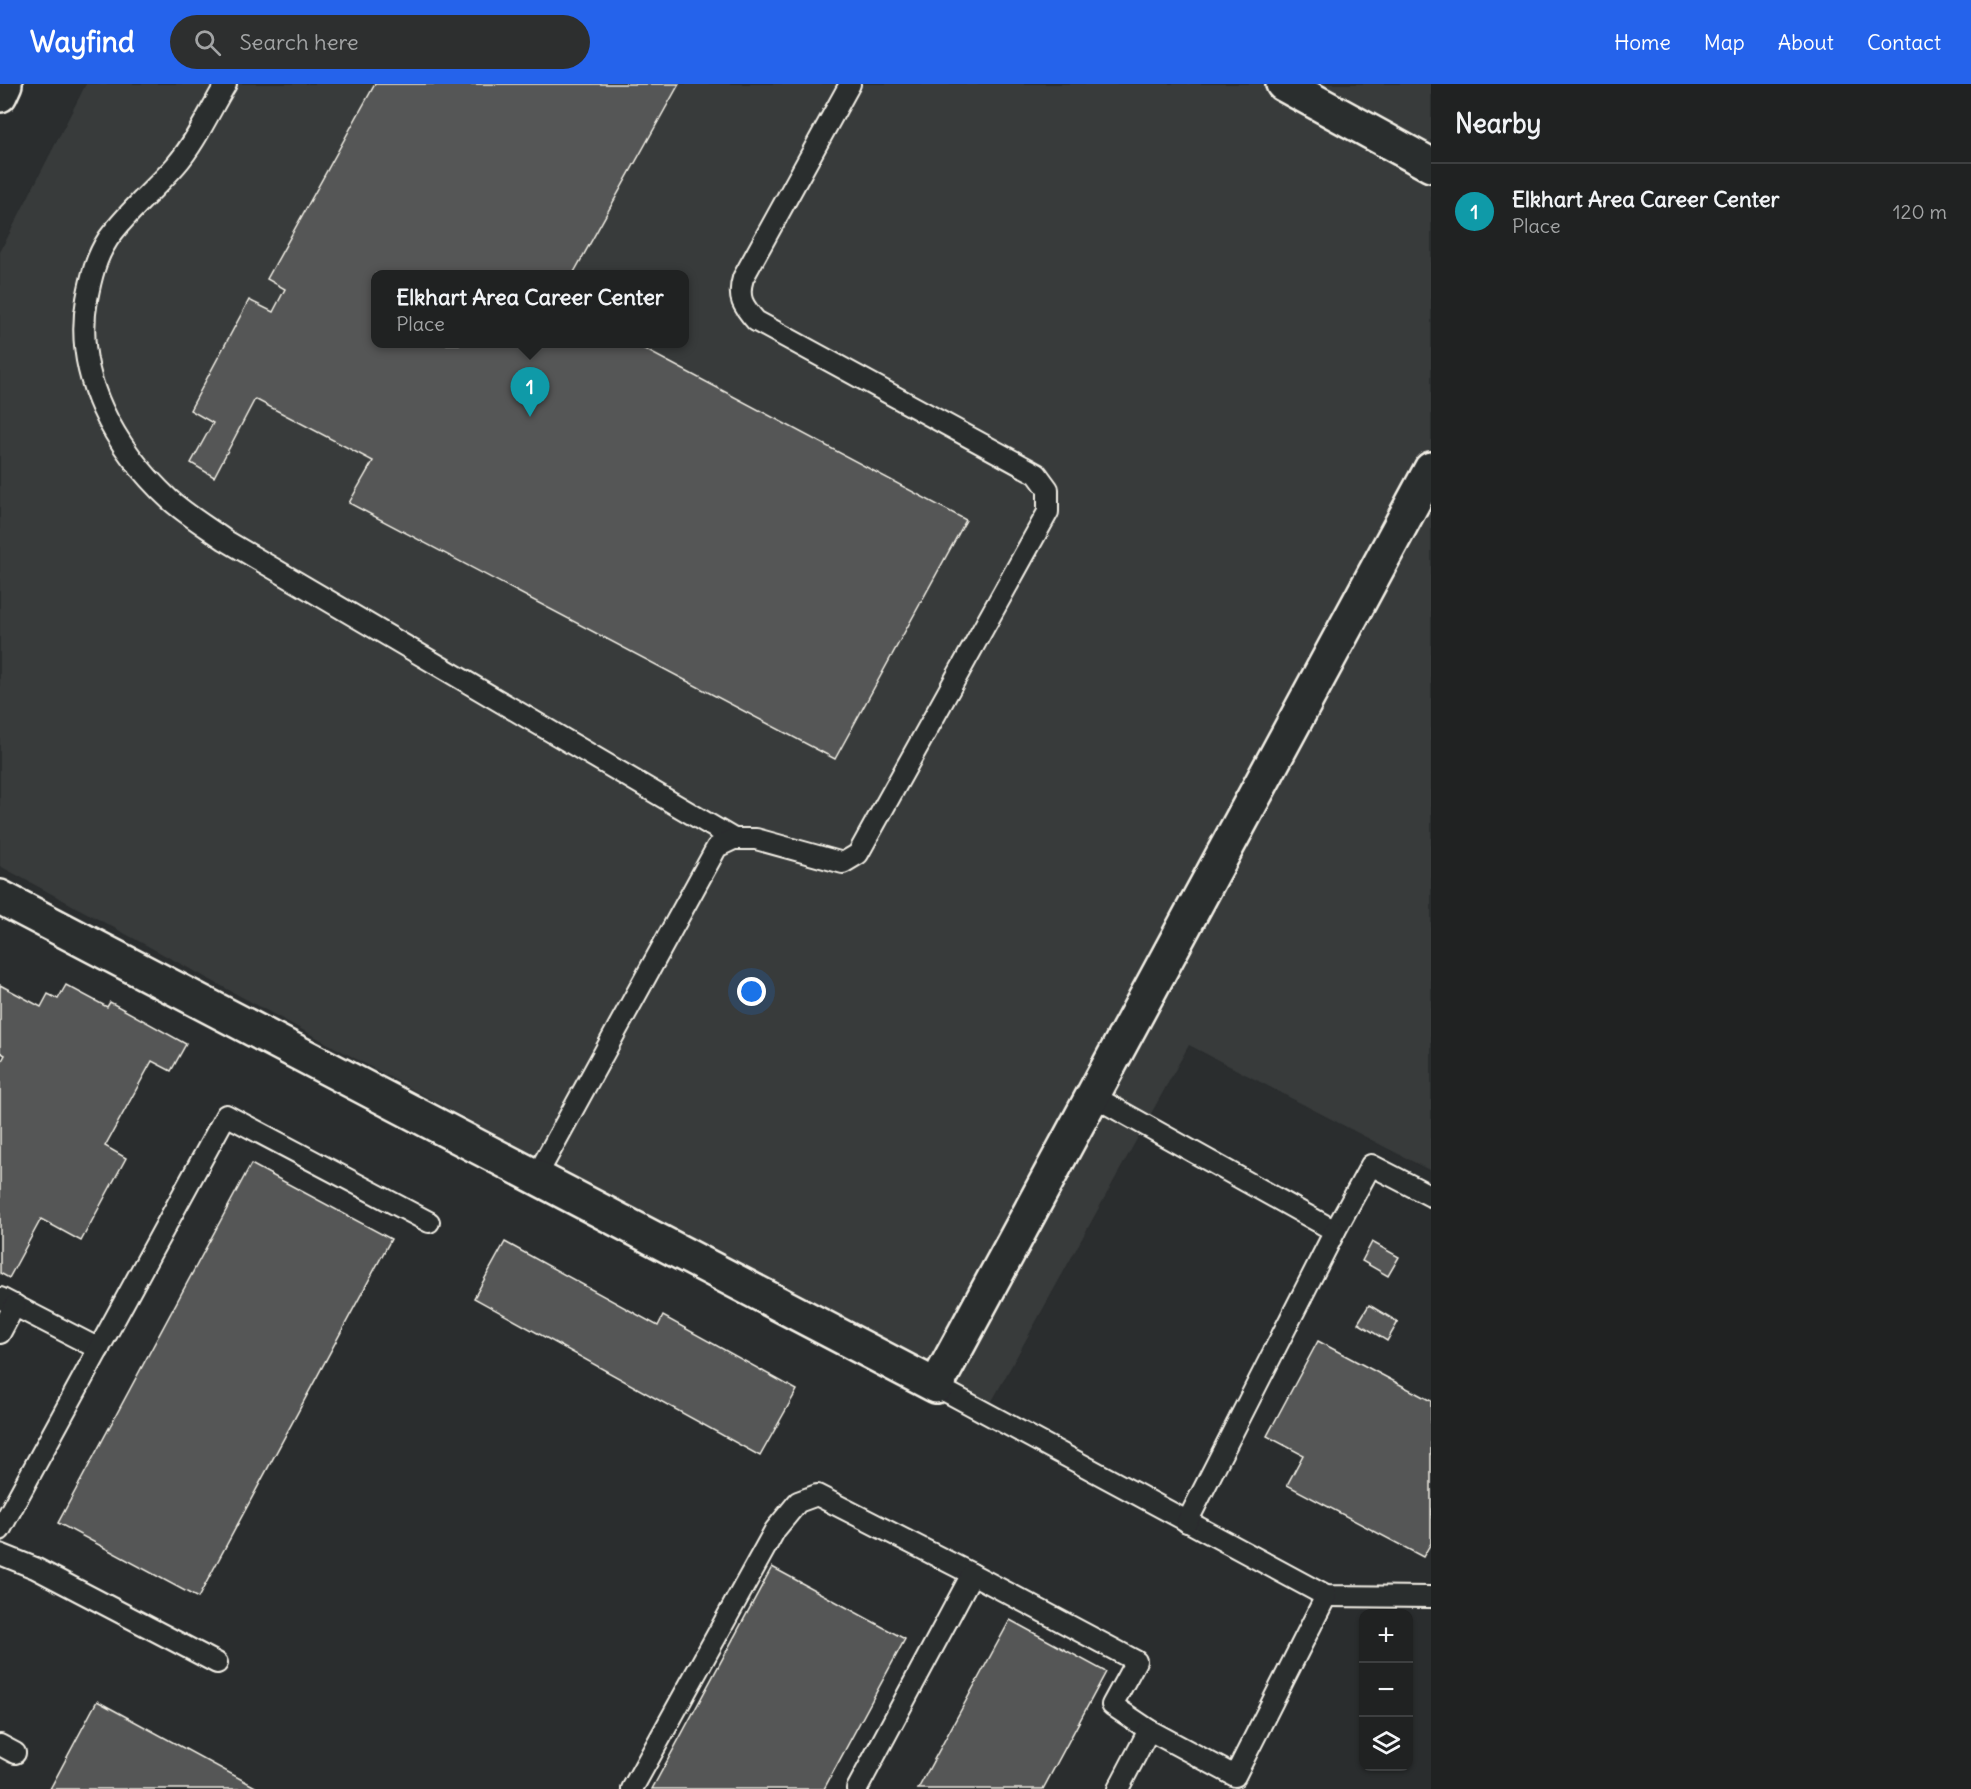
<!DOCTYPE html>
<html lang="en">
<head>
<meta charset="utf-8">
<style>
	body { margin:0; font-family:Delius,sans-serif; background:#2d2f2f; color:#f1f3f6 }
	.controls { position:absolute; right:18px; bottom:18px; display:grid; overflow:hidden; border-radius:12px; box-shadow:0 2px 4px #0004 }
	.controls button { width:54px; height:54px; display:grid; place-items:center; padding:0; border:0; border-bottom:2px solid #3d3f40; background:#202222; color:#f1f3f6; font:30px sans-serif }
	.you { position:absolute; left:752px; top:908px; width:21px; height:21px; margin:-15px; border:4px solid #fff; border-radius:50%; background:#1a73e8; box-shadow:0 0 0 9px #1a73e833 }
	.badge { display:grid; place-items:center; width:39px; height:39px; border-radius:50%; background:#2563eb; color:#fff; font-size:20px; font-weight:700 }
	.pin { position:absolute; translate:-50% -50px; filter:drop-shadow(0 2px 3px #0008) }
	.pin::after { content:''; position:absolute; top:32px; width:21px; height:18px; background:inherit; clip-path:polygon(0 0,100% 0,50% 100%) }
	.popup { position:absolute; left:371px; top:186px; width:318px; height:78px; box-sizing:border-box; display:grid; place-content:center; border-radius:12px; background:#202222; filter:drop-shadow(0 2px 4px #0005); font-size:20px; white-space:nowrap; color:#a2a4a5 }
	.popup b { font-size:22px; color:#f1f3f6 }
	.popup::after { content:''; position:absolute; left:50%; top:100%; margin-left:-12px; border:12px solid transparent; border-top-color:#202222 }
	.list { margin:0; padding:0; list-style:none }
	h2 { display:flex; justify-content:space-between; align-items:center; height:78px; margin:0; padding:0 24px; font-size:26px }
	h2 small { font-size:20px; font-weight:400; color:#a2a4a5 }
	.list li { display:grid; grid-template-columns:39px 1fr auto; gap:18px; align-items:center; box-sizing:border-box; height:96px; padding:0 24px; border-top:2px solid #3d3f40 }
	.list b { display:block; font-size:22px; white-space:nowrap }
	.list p { margin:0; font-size:20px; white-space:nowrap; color:#a2a4a5 }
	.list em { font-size:20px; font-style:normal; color:#a2a4a5 }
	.icon { flex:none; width:33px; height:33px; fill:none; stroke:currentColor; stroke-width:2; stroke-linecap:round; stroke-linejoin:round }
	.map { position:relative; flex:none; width:1431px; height:1705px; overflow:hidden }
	header { display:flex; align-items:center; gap:36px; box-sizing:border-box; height:84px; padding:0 30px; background:#2563eb; color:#fff }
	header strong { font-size:28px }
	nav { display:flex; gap:33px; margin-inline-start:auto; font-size:21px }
	.search { width:420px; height:54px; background:#2d2f2f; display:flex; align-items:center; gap:15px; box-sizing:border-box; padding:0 21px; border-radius:33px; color:#a2a4a5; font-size:22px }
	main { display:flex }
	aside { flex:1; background:#202222 }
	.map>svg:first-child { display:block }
	.built { fill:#373a3a; fill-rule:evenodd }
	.building { fill:#555756; stroke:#f4f1e8; stroke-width:1.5 }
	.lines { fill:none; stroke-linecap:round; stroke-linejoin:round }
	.lane-casing { stroke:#f4f1e8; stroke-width:24 }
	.street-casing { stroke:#f4f1e8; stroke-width:38 }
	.secondary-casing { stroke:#f4f1e8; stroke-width:38 }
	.lane { stroke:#2a2d2e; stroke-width:20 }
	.street { stroke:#2a2d2e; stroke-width:33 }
	.secondary { stroke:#2a2d2e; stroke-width:33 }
</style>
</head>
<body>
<header>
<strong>Wayfind</strong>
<div class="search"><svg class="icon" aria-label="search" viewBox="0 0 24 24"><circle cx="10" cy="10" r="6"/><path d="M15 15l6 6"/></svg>Search here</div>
<nav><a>Home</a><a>Map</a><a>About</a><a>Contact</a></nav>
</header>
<main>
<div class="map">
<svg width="1431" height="1705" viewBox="0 0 1431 1705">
	<rect width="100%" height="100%" fill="#2a2d2e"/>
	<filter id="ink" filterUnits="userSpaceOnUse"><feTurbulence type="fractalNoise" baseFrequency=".0167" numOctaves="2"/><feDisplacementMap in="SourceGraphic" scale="12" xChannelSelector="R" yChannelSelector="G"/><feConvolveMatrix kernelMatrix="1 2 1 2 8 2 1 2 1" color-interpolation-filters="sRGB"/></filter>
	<g filter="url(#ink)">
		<path class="built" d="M86,0h1345v1087l-242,-126 -198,358 -991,-537v-614zM376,190h308v70h-308z"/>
		<g class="building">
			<polygon points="375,0 679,0 573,190 376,190 376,260 635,260 966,436 835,675 349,419 373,377 255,315 214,393 191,379 213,339 190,326 249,216 273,228 285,205 267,195"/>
			<polygon points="0,901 41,923 48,910 58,915 66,901 107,923 110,918 186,960 171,987 152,977 105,1062 126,1074 81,1157 41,1135 9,1194 0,1189 0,980 5,971 0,968"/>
			<polygon points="251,1080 391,1155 198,1514 58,1439"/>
			<polygon points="505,1158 658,1242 663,1232 797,1306 760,1372 474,1214"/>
			<polygon points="1372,1158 1399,1173 1388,1192 1362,1177"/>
			<polygon points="1369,1221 1398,1238 1387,1257 1358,1239"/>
			<polygon points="1318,1257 1431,1317 1431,1459 1423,1473 1287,1401 1303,1371 1267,1352"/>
			<polygon points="772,1483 905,1555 824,1705 652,1705"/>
			<polygon points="1010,1536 1106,1588 1043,1705 918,1705"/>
			<polygon points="97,1617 259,1705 50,1705"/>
		</g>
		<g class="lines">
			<g class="lane-casing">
				<g id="lane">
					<path d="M226,0c-16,26 -30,58 -50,81 -22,25 -49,47 -68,74 -12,18 -17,39 -21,60 -14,77 28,150 83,201 17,15 37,27 55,40l509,299"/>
					<polyline points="1093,1012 1335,1147 1371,1081 1431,1112"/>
					<path d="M536,1093l181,-330 17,-8h22l87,24 15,-9 190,-342v-23l-11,-15 -281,-153c-13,-15 -19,-23 -13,-43l107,-194"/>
					<polyline points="0,1214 99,1265"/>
					<polyline points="0,1249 15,1221"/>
					<polyline points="936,1302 1326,1512 1431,1513"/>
					<polyline points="1187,1438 1335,1147"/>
					<polyline points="0,1446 226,1031 429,1138"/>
					<polyline points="0,1470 35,1484 217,1579"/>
					<polyline points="0,1661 15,1669"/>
					<polyline points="632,1705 775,1446 798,1418 817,1411 972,1490"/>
					<polyline points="857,1705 972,1490 1136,1577 1112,1621 1149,1646"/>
					<polyline points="1118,1705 1149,1646 1235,1692 1326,1512"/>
				</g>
			</g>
			<g class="street-casing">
				<g id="street">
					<polyline points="1283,0 1431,81"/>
					<polyline points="0,813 936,1302 1431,385"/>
				</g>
			</g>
			<g class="secondary-casing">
				<polyline id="secondary" points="0,11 5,0"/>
			</g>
			<use href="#lane" class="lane"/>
			<use href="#street" class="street"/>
			<use href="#secondary" class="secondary"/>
		</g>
	</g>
</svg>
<div class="controls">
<button>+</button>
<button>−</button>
<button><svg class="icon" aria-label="layers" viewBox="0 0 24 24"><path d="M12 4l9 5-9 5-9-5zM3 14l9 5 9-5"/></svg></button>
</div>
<div class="you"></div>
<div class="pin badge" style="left:530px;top:333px;background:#0f9aa8">1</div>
<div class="popup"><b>Elkhart Area Career Center</b>Place</div>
</div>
<aside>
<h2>Nearby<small></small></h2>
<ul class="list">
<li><span class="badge" style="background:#0f9aa8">1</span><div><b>Elkhart Area Career Center</b><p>Place</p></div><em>120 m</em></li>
</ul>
</aside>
</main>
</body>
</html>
